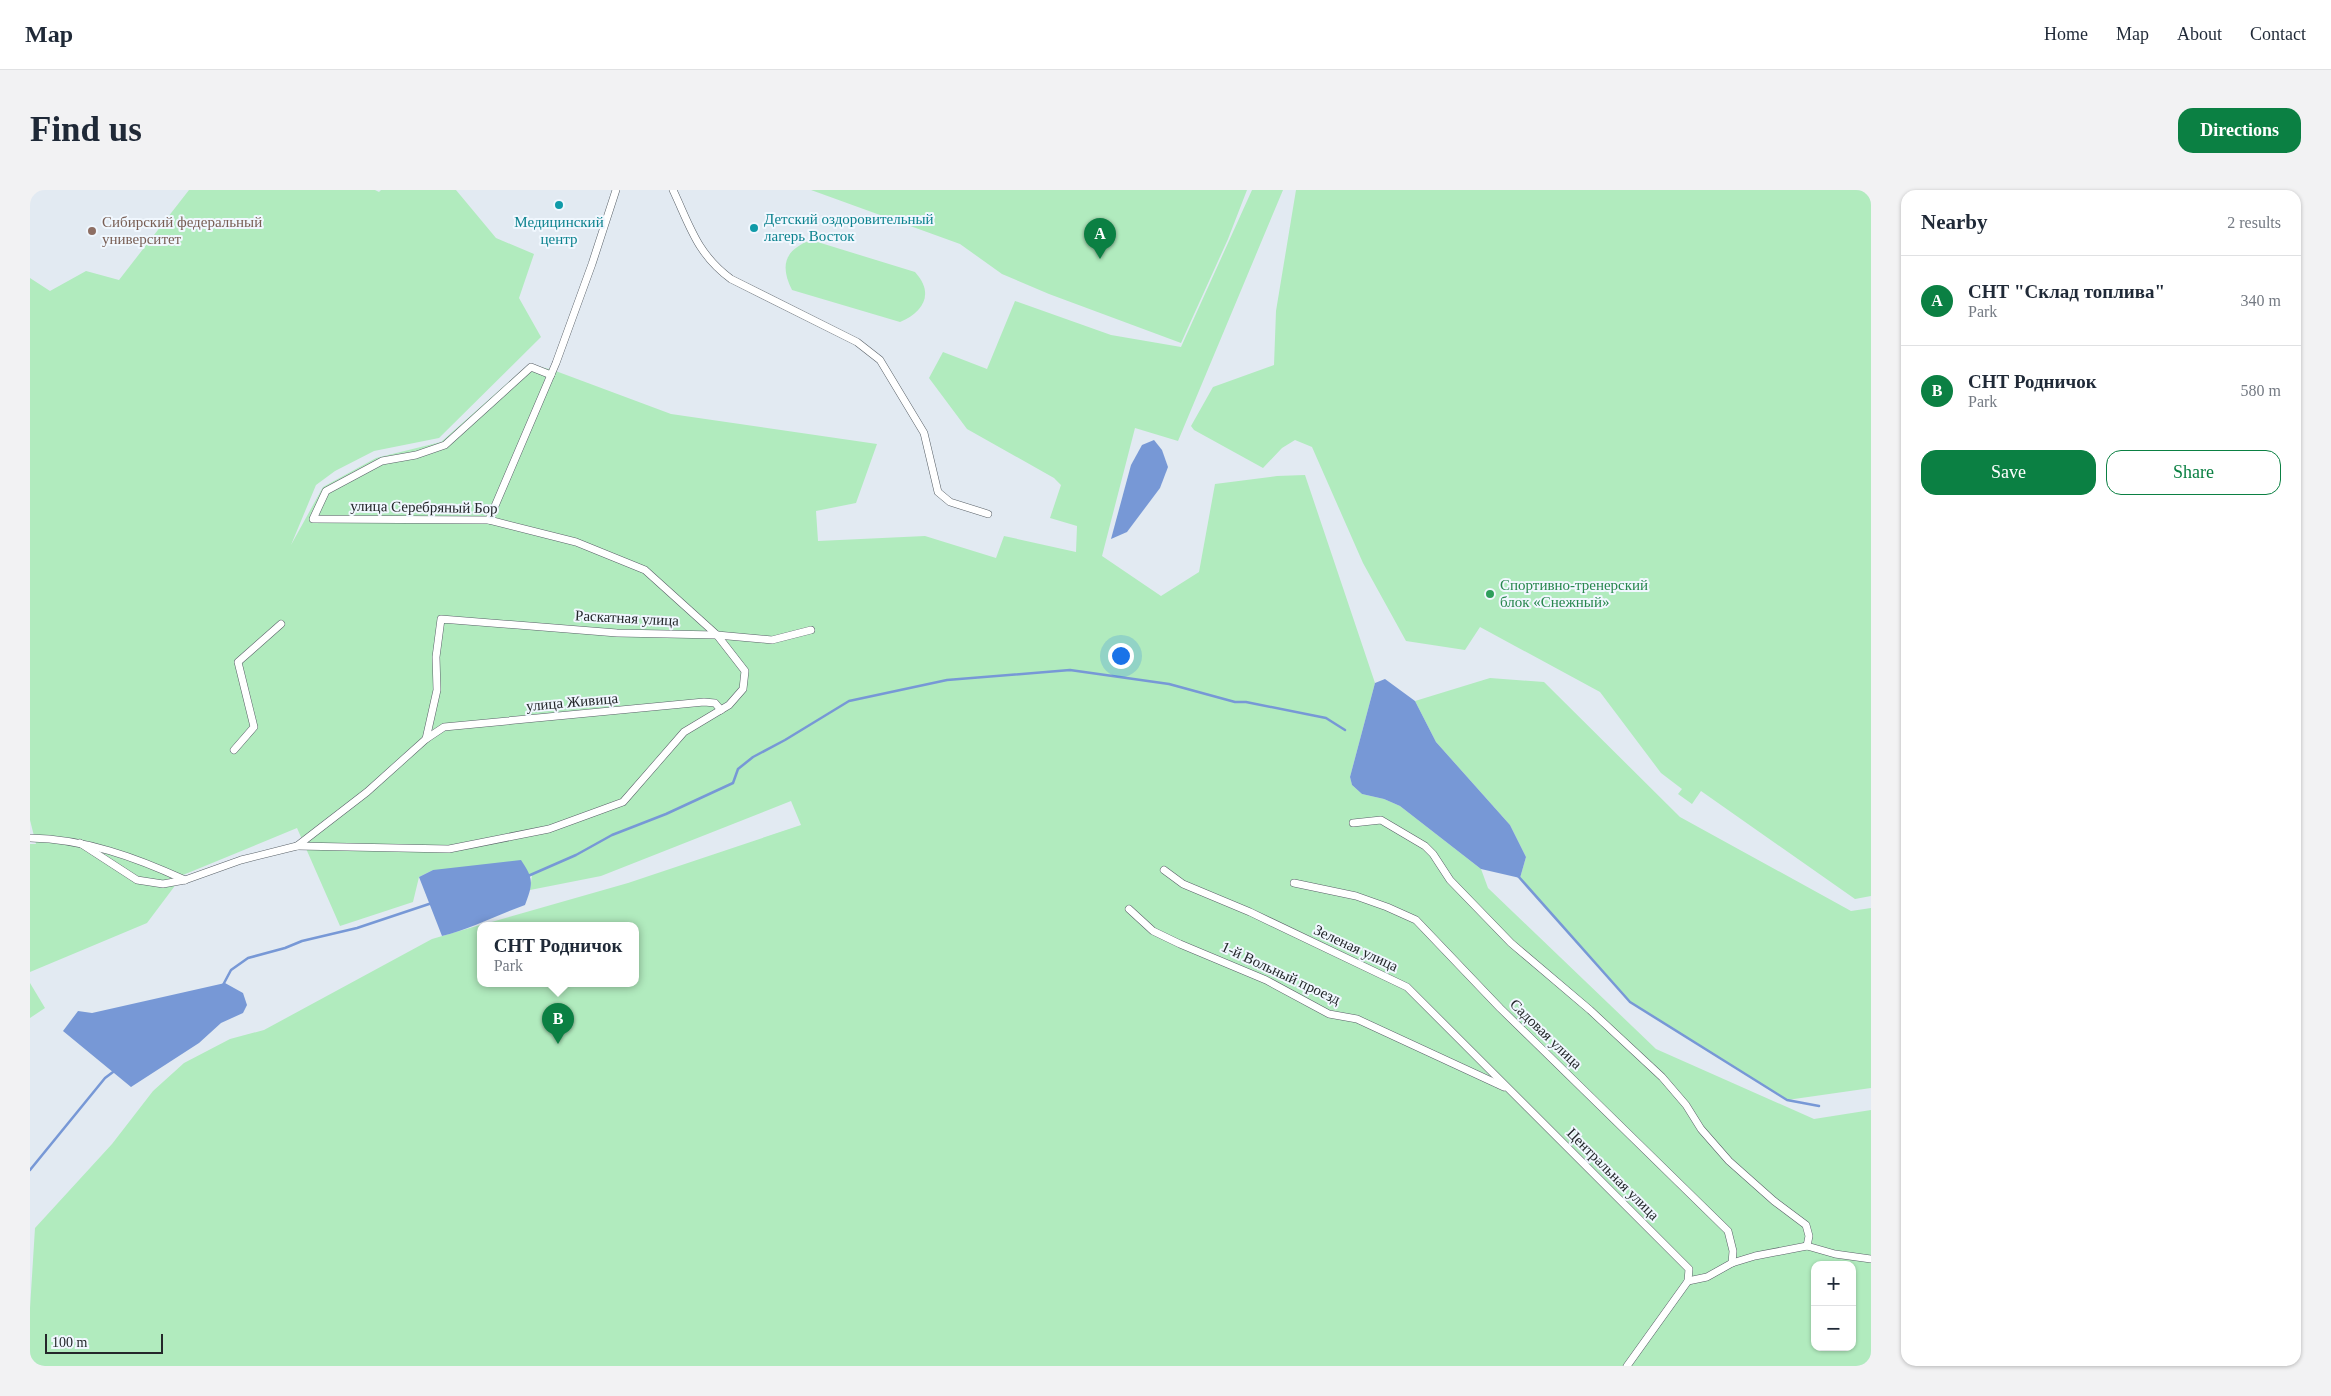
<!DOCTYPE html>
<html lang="en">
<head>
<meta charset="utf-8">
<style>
	body { margin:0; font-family:Georgia,serif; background:#f2f2f3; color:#1f2937 }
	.controls { position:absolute; right:15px; bottom:15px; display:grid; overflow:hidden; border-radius:10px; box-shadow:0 1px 4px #0004 }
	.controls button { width:45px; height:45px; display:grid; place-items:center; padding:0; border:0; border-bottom:1px solid #e0e1e3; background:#fff; color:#1f2937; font:25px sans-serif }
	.scale { position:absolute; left:15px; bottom:12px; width:118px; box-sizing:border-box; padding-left:5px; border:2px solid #24272a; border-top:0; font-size:14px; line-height:18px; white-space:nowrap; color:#24272a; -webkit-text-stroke:4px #f0f7fe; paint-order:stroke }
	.you { position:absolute; left:1090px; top:465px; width:18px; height:18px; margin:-12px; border:4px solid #fff; border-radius:50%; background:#1a73e8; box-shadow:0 0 0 8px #1a73e833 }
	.badge { display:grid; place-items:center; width:32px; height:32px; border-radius:50%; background:#0b8043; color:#fff; font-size:16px; font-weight:700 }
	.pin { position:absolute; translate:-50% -41px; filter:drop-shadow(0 1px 2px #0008) }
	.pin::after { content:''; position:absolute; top:26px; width:18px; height:15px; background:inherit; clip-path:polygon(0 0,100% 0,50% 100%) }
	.popup { position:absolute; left:447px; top:732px; width:162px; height:65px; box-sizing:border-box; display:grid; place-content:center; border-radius:10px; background:#fff; filter:drop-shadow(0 1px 4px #0005); font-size:16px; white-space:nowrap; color:#747a83 }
	.popup b { font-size:19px; color:#1f2937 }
	.popup::after { content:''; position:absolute; left:50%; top:100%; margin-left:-10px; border:10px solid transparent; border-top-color:#fff }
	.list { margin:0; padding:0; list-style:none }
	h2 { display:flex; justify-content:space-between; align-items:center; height:65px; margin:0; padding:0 20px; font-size:21px }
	h2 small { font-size:16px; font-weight:400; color:#747a83 }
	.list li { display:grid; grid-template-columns:32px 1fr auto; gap:15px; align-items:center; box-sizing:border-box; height:90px; padding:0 20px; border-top:1px solid #e0e1e3 }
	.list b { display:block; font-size:19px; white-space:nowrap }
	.list p { margin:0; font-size:16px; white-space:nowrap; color:#747a83 }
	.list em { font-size:16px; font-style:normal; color:#747a83 }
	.actions { display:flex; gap:10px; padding:15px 20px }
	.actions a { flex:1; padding:11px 0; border:1px solid #0b8043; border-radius:15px; text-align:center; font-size:18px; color:#0b8043 }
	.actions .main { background:#0b8043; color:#fff }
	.map { position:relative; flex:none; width:1841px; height:1176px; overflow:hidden; border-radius:15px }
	header { display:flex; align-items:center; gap:30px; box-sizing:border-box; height:70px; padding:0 25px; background:#fff; border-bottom:1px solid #e0e1e3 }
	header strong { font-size:24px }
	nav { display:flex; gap:28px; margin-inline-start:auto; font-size:18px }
	.intro { display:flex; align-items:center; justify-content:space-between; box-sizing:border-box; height:120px; padding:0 30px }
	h1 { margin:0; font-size:35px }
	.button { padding:12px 22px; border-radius:15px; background:#0b8043; color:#fff; font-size:18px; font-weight:700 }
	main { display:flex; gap:30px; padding:0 30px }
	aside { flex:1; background:#fff; border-radius:15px; box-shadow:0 1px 4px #0004 }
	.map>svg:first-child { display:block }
	.green { fill:#b1ebbe; fill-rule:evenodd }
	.water { fill:#7798d6 }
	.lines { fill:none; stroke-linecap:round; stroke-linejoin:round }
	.stream { stroke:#7798d6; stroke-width:2.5 }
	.minor-casing { stroke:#596168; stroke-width:8 }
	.minor { stroke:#fff; stroke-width:7 }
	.culture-dot { fill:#0f9aa8; stroke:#f0f7fe; stroke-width:2 }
	.education-dot { fill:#8d6e63; stroke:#f0f7fe; stroke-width:2 }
	.leisure-dot { fill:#2e9e5b; stroke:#f0f7fe; stroke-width:2 }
	.labels { text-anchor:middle; stroke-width:4; stroke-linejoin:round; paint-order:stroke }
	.culture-label { font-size:15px; fill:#0d838f; stroke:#f0f7fe; text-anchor:start }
	.education-label { font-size:15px; fill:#785e54; stroke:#f0f7fe; text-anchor:start }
	.street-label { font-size:15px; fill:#24272a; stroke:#f0f7fe }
	.leisure-label { font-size:15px; fill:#27864d; stroke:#f0f7fe; text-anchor:start }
</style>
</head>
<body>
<header>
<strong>Map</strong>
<nav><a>Home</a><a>Map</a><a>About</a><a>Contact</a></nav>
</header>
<div class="intro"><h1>Find us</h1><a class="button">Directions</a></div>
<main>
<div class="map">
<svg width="1841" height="1176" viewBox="0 0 1841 1176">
	<rect width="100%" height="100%" fill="#e2eaf2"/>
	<g class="green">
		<path d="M159,0h186l4,2 2,-2h75l40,48 38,16 -15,44 22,39 -102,101 -65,13 -39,20 -19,14 -25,60 32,-58 53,-29 65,-16 88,-78 24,6 118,44 206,30 -21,59 -40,8 2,30 107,-5 71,22 8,-22 72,16 1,-26 -27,-8 11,-33 -7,-7 -87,-49 -38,-51 14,-26 44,17 28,-68 96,34 70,12 71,-157h31l-105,251 -43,-13 -33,128 59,40 38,-24 16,-88 62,-8 28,-1 70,208 -25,94 2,8 10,9 22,5 16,7 81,63 7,19 168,161 158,70 57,-9v256h-1841v-58l5,-80 77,-84 41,-53 31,-28 46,-24 34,-9 168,-91 48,-14v58h156v-58h-155l147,-42 173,-58 -10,-24 -190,75 -71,14 2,-15 -99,-5 -14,7 -6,25 -73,24 -43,-98 -114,47 -36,48 -117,49v-128h6l-6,-24v-542l20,13 36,-20 33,9zM1785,1075h37v82h-37z"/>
		<polygon points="781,0 1217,0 1198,49 1151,153 1019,104 972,84 930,54"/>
		<polygon points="1266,0 1841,0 1841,706 1825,709 1671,601 1662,614 1648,604 1652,599 1631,583 1570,502 1450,437 1435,460 1376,451 1333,373 1282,257 1265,250 1252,258 1233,278 1164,240 1161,236 1183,197 1244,175 1246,121"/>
		<path d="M781,50l104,32c20,22 8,40 -15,50l-108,-32c-12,-24 -8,-40 19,-50z"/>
		<polygon points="1460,488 1514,492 1650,627 1821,721 1841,718 1841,898 1757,910 1600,812 1490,688 1496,667 1480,635 1406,552 1385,511"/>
		<polygon points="0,793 15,818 0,828"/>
	</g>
	<g class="water">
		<polygon points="1124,250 1132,260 1138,277 1130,298 1097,342 1081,349 1101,275 1112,255"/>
		<polygon points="1355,489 1385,511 1406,552 1480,635 1496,667 1490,688 1451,679 1370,616 1354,609 1332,604 1322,595 1320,587 1345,493"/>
		<path d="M491,670c13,19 12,24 4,45 -28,10 -55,24 -83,31l-23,-59 14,-7z"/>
		<polygon points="195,793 213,803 217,815 213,823 191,833 169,853 101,897 33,841 48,821 62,823"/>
	</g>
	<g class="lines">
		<g class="stream">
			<polyline points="498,686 546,665 582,645 636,624 703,593 708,579 723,567 755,550 819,511 917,490 1040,480 1139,494 1205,512 1216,512 1296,528 1315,540"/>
			<polyline points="1488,686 1600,812 1757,910 1789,916"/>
			<polyline points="193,795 201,780 218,768 255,758 272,751 327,738 402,713"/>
			<polyline points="0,980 75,888 83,882"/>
		</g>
		<g class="minor-casing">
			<g id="minor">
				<path d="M643,0c17,36 24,64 58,89l126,63 23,18 44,73 14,59 12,10 38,12"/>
				<polyline points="459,330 526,173 562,74 586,0"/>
				<polyline points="396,549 414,537 674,512 685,513 691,520"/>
				<polyline points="204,560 224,537 208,472 251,434"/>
				<polyline points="1323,633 1351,630 1395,656 1403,664 1420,690 1481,753 1560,820 1632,887 1656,915 1671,939 1699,971 1744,1011 1776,1035 1779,1046 1777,1056"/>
				<path d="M0,648c55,1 105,19 155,42"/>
				<polyline points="50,653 107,690 133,694 155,690 211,670 267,656 337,602 396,549 407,500 406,467 411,429 587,443 687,445 742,450 781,440"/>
				<polyline points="267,656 419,659 519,639 593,612 654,542 699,515 713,499 715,481 687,445 615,380 546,352 459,330 283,329 296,301 352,271 386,265 415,255 501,177 521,185"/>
				<polyline points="1134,680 1153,694 1220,722 1377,797 1659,1079 1658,1091"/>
				<polyline points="1264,693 1326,706 1357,717 1386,730 1470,818 1698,1041 1703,1061 1702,1073"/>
				<polyline points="1099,719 1123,741 1150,754 1236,790 1299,824 1327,829 1474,897"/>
				<polyline points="1597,1176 1658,1091 1677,1087 1702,1073 1725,1066 1777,1056 1805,1064 1841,1069"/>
			</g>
		</g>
		<use href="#minor" class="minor"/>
	</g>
	<g class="culture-dot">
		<circle cx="529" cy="15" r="5"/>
		<circle cx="724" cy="38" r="5"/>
	</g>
	<circle class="education-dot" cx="62" cy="41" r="5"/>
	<circle class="leisure-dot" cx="1460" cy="404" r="5"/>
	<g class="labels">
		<g class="culture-label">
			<text x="734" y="34">Детский оздоровительный<tspan x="734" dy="17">лагерь Восток</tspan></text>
			<text x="529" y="37" text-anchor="middle">Медицинский<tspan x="529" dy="17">центр</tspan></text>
		</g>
		<g class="education-label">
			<text x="72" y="37">Сибирский федеральный<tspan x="72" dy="17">университет</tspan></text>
		</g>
		<g class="street-label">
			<text transform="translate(394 317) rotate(1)" y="5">улица Серебряный Бор</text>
			<text transform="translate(597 428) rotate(3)" y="5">Раскатная улица</text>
			<text transform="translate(542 512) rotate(-5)" y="5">улица Живица</text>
			<text transform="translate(1326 758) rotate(25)" y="5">Зеленая улица</text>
			<text transform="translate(1251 783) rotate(25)" y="5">1-й Вольный проезд</text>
			<text transform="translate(1516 844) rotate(44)" y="5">Садовая улица</text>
			<text transform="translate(1583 984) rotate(45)" y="5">Центральная улица</text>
		</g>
		<g class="leisure-label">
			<text x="1470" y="400">Спортивно-тренерский<tspan x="1470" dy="17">блок «Снежный»</tspan></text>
		</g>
	</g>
</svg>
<div class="controls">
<button>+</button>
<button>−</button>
</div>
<div class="scale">100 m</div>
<div class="you"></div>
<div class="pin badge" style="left:1070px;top:69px">A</div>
<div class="pin badge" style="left:528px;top:854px">B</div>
<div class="popup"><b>СНТ Родничок</b>Park</div>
</div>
<aside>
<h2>Nearby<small>2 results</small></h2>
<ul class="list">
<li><span class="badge">A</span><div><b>СНТ &quot;Склад топлива&quot;</b><p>Park</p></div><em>340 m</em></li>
<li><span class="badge">B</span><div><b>СНТ Родничок</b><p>Park</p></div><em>580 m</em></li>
</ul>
<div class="actions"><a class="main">Save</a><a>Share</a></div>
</aside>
</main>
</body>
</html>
